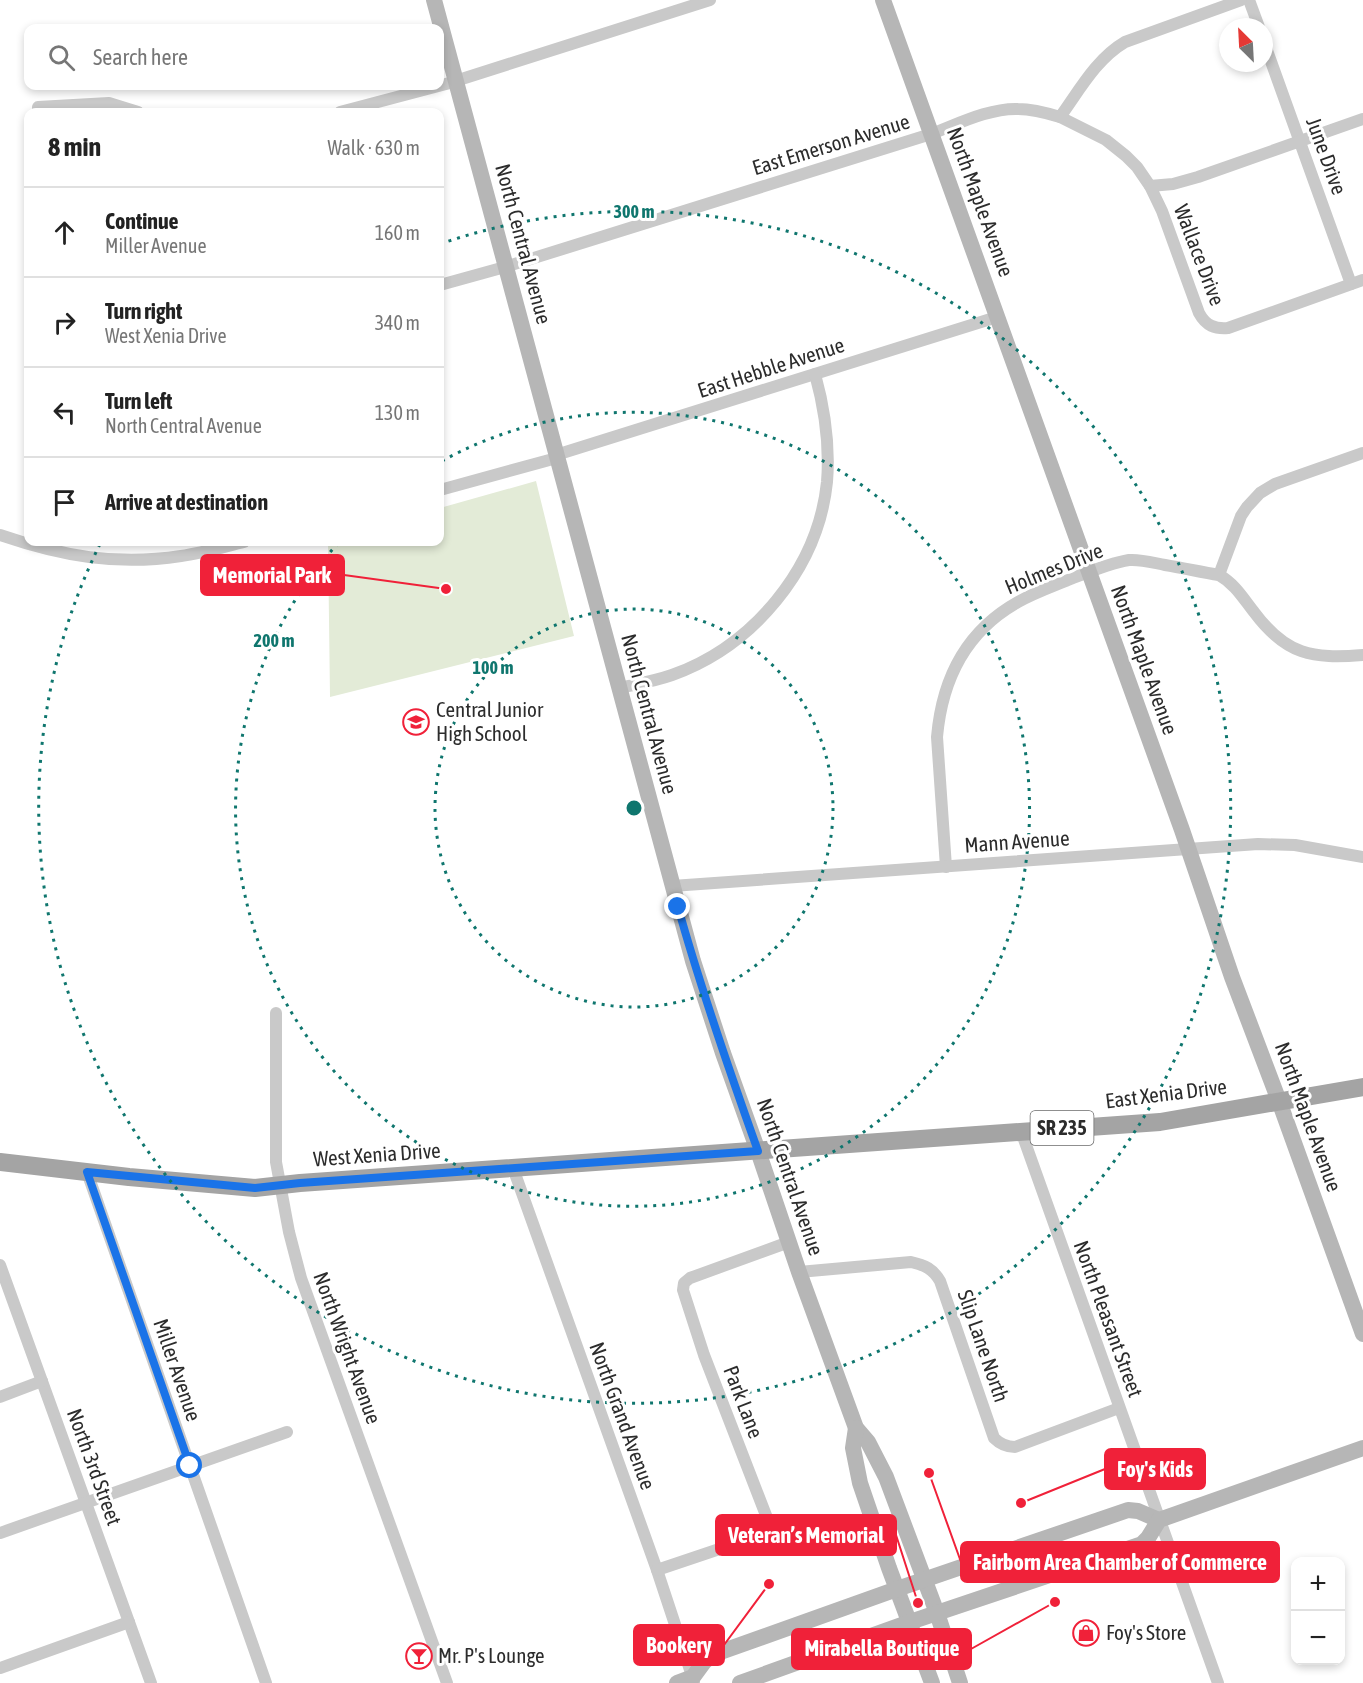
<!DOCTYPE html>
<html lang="en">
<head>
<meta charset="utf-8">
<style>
	body { margin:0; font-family:"Asap Condensed",sans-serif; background:#f6f6f6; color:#222 }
	.controls { position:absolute; right:18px; bottom:18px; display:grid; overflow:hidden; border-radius:12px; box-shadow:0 3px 9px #0003 }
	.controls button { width:54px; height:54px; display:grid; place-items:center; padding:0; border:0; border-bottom:2px solid #e0e0e0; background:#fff; color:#222; font:30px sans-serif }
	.compass { position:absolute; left:1219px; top:18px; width:54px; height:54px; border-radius:50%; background:#fff; box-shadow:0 3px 9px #0003; rotate:336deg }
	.stop { position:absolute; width:18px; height:18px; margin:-14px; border:4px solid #1a73e8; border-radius:50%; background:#fff }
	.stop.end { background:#1a73e8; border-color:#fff; box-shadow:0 2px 6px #0008 }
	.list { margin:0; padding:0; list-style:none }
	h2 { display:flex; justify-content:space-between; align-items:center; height:78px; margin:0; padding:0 24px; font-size:26px }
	h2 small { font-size:20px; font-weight:400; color:#767676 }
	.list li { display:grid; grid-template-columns:39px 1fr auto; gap:18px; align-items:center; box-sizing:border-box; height:90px; padding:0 24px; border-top:2px solid #e0e0e0 }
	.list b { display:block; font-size:22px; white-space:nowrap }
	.list p { margin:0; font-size:20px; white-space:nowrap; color:#767676 }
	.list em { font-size:20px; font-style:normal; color:#767676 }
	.icon { flex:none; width:33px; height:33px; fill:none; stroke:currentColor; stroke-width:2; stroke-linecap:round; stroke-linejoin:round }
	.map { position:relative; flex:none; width:1363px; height:1683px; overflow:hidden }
	.search { position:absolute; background:#fff; box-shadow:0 3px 9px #0003; left:24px; top:24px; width:420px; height:66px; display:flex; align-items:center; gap:15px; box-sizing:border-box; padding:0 21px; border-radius:12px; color:#767676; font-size:22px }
	.panel { position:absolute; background:#fff; box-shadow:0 3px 9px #0003; left:24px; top:108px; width:420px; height:438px; border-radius:12px }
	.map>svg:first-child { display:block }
	.green { fill:#e3ebd7 }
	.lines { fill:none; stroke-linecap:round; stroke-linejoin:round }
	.street { stroke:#c9c9c9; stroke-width:12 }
	.secondary { stroke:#b6b6b6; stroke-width:16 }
	.primary { stroke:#a4a4a4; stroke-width:18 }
	.route { stroke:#1a73e8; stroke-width:8 }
	.ring { fill:none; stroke:#0f766e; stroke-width:3; stroke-dasharray:3 6 }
	.labels { text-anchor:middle; stroke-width:6; stroke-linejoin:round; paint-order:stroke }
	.shield { fill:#fff; stroke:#6b6b6b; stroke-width:1.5 }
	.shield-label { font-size:20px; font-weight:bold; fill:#2c2c2c }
	.street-label { font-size:21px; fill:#2c2c2c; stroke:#fff }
	.poi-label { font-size:21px; fill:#2c2c2c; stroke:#fff; text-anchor:start }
	.centre { fill:#0f766e; stroke:#fff; stroke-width:3 }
	.ring-label { font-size:18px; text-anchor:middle; font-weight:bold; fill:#0f766e; stroke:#fff; stroke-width:6; stroke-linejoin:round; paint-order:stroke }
	.leader { fill:none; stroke:#f02139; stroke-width:2 }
	.callout-dot { fill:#f02139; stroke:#fff; stroke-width:2 }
	.callout { fill:#f02139; stroke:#f02139; stroke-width:2 }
	.callout-label { font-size:22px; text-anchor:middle; font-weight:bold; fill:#fff }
</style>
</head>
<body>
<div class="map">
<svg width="1363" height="1683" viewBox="0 0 1363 1683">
	<rect width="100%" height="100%" fill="#fff"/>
	<polygon class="green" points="536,481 574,636 330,697 328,542 440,542 440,508"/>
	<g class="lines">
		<g class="street">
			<polyline points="1249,0 1259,27"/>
			<polyline points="1264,42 1351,284"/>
			<polyline points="38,112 38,107 109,103 138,112"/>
			<polyline points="340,112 446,84 710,0"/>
			<path d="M1060,117l46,23 20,16 11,11 13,19 12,25 37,102c7,13 16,16 29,15l135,-48"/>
			<polyline points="1150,186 1173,184 1198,177 1363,119"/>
			<path d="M440,285l65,-18 426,-133c27,-10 58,-26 87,-25 15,0 29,4 42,8 19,-26 36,-58 65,-75l116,-42"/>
			<polyline points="440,490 553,459 556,455 997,317"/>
			<path d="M0,535c61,21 117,31 181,21 21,-3 42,-9 63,-14"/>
			<polyline points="1219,575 1241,516 1247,507 1260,493 1275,484 1363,453"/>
			<path d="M619,688c18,-4 36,-7 53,-13 81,-29 146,-106 155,-193 3,-37 -2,-72 -12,-108"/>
			<path d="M946,867l-9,-130c5,-57 29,-106 81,-135 16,-9 33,-15 50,-22 18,-7 42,-17 61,-20 12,-1 25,3 36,5 18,3 36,7 54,10 16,9 24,23 35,37 32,43 58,47 109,43"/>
			<polyline points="672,886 1258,844 1295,845 1363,857"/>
			<polyline points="276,1013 276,1162 289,1232 301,1278 447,1683"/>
			<polyline points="1021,1131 1218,1683"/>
			<polyline points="513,1168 657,1570 694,1682"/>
			<polyline points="87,1172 266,1683"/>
			<polyline points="0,1265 151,1683"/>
			<path d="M799,1272l112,-10c14,3 22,7 29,19l54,157c6,6 12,9 21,9l104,-39"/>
			<polyline points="0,1397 42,1381"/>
			<polyline points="0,1533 287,1432"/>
			<polyline points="657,1570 761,1535 768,1528 769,1523 704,1355 683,1290 684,1283 690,1278 789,1242"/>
			<polyline points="0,1668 129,1622"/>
		</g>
		<g class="secondary">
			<polyline points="434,0 693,961 723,1053 758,1151 799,1272 856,1428 868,1442 886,1477 937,1613 960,1683"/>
			<polyline points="883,0 1182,830 1232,977 1279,1101 1363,1334"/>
			<polyline points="856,1428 853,1448 860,1483 889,1568 932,1683"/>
			<polyline points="677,1683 693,1677 704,1662 712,1655 897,1589 1128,1510 1138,1511 1159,1520"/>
			<polyline points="740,1683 910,1622 1142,1544 1148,1538 1159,1520 1363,1448"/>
		</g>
		<polyline class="primary" points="0,1162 129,1177 255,1188 300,1183 1160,1122 1363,1087"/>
	</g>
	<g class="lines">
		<path class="route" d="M190,1466l-103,-294 168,16 45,-5 458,-32c-29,-81 -57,-161 -80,-244"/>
	</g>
	<g class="ring">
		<circle cx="634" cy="808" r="199"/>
		<path d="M442 461A397 397 0 1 1 339 542"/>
		<path d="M440 244A596 596 0 1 1 101 542"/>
	</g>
	<defs>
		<g id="school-ring" transform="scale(1.35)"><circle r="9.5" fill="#fff" stroke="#f02139" stroke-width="1.5"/><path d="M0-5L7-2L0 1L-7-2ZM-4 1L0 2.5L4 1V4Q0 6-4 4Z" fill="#f02139"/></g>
		<g id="shop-ring" transform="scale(1.35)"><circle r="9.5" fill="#fff" stroke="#f02139" stroke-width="1.5"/><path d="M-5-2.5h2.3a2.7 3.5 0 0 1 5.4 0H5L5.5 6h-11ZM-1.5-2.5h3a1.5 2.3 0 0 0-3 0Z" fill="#f02139"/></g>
		<g id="bar-ring" transform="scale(1.35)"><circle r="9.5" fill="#fff" stroke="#f02139" stroke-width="1.5"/><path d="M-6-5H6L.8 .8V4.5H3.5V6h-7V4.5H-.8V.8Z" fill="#f02139"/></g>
	</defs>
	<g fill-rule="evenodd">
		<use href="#school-ring" x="416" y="722"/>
		<use href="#shop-ring" x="1086" y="1633"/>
		<use href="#bar-ring" x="419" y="1656"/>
	</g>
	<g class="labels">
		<rect class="shield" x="1030.5" y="1111" width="63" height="34" rx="4.5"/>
		<g class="shield-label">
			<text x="1062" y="1135">SR 235</text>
		</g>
		<g class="street-label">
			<text transform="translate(831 145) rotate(-17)" y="7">East Emerson Avenue</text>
			<text transform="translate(1326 156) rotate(70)" y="7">June Drive</text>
			<text transform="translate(980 202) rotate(70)" y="7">North Maple Avenue</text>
			<text transform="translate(523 244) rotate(75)" y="7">North Central Avenue</text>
			<text transform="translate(1199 255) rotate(69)" y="7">Wallace Drive</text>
			<text transform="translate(771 368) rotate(-18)" y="7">East Hebble Avenue</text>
			<text transform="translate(1054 569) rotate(-22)" y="7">Holmes Drive</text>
			<text transform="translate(1144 660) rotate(70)" y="7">North Maple Avenue</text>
			<text transform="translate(649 714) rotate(75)" y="7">North Central Avenue</text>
			<text transform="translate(1017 842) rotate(-4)" y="7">Mann Avenue</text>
			<text transform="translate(1166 1094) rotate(-7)" y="7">East Xenia Drive</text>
			<text transform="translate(1308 1117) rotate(70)" y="7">North Maple Avenue</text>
			<text transform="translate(377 1155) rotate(-4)" y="7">West Xenia Drive</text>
			<text transform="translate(790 1177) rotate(71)" y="7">North Central Avenue</text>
			<text transform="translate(1108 1319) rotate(70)" y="7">North Pleasant Street</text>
			<text transform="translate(983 1346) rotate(71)" y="7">Slip Lane North</text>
			<text transform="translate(347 1348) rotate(70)" y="7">North Wright Avenue</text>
			<text transform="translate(177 1370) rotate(71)" y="7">Miller Avenue</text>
			<text transform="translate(743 1402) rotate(69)" y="7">Park Lane</text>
			<text transform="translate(622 1416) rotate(70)" y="7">North Grand Avenue</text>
			<text transform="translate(94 1467) rotate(70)" y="7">North 3rd Street</text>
		</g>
		<g class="poi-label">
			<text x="436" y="717">Central Junior<tspan x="436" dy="24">High School</tspan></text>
			<text x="1106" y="1640">Foy's Store</text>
			<text x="438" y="1663">Mr. P's Lounge</text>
		</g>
	</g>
	<circle cx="634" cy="808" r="9" class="centre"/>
	<g class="ring-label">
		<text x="634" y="218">300 m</text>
		<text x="274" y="647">200 m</text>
		<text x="493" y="674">100 m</text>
	</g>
	<path class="leader" d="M446 589L344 575M1021 1503L1105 1469M918 1603L896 1535M929 1473L961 1562M769 1584L724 1645M1055 1602L971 1649"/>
	<g class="callout-dot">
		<circle cx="446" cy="589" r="6"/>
		<circle cx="1021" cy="1503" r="6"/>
		<circle cx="918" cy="1603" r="6"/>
		<circle cx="929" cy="1473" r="6"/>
		<circle cx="769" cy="1584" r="6"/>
		<circle cx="1055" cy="1602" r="6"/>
	</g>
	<g class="callout">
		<rect x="201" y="555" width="143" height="40" rx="6"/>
		<rect x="1105" y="1449" width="100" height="40" rx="6"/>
		<rect x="716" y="1515" width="180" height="40" rx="6"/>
		<rect x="961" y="1542" width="318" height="40" rx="6"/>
		<rect x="634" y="1625" width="90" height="40" rx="6"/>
		<rect x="792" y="1629" width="179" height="40" rx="6"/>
	</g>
	<g class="callout-label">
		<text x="272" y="583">Memorial Park</text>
		<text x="1155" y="1477">Foy's Kids</text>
		<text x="806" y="1543">Veteran’s Memorial</text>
		<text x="1120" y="1570">Fairborn Area Chamber of Commerce</text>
		<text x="679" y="1653">Bookery</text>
		<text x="882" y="1656">Mirabella Boutique</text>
	</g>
</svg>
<div class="controls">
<button>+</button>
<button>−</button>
</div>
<svg class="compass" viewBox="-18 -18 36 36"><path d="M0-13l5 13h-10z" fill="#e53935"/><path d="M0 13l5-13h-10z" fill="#767676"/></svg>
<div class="stop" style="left:190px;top:1466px"></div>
<div class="stop end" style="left:678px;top:907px"></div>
<div class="search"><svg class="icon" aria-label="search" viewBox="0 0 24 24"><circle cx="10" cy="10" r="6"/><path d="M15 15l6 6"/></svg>Search here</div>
<section class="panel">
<h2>8 min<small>Walk · 630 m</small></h2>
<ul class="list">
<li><svg class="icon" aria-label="ahead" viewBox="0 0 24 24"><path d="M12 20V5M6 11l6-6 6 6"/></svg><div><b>Continue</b><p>Miller Avenue</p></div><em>160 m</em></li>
<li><svg class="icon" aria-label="right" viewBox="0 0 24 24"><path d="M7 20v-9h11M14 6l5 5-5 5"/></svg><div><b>Turn right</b><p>West Xenia Drive</p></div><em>340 m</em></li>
<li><svg class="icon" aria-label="left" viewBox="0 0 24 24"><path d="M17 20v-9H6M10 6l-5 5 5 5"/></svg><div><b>Turn left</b><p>North Central Avenue</p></div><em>130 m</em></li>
<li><svg class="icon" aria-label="arrive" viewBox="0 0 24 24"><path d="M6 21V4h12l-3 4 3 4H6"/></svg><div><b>Arrive at destination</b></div></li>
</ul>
</section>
</div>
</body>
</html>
